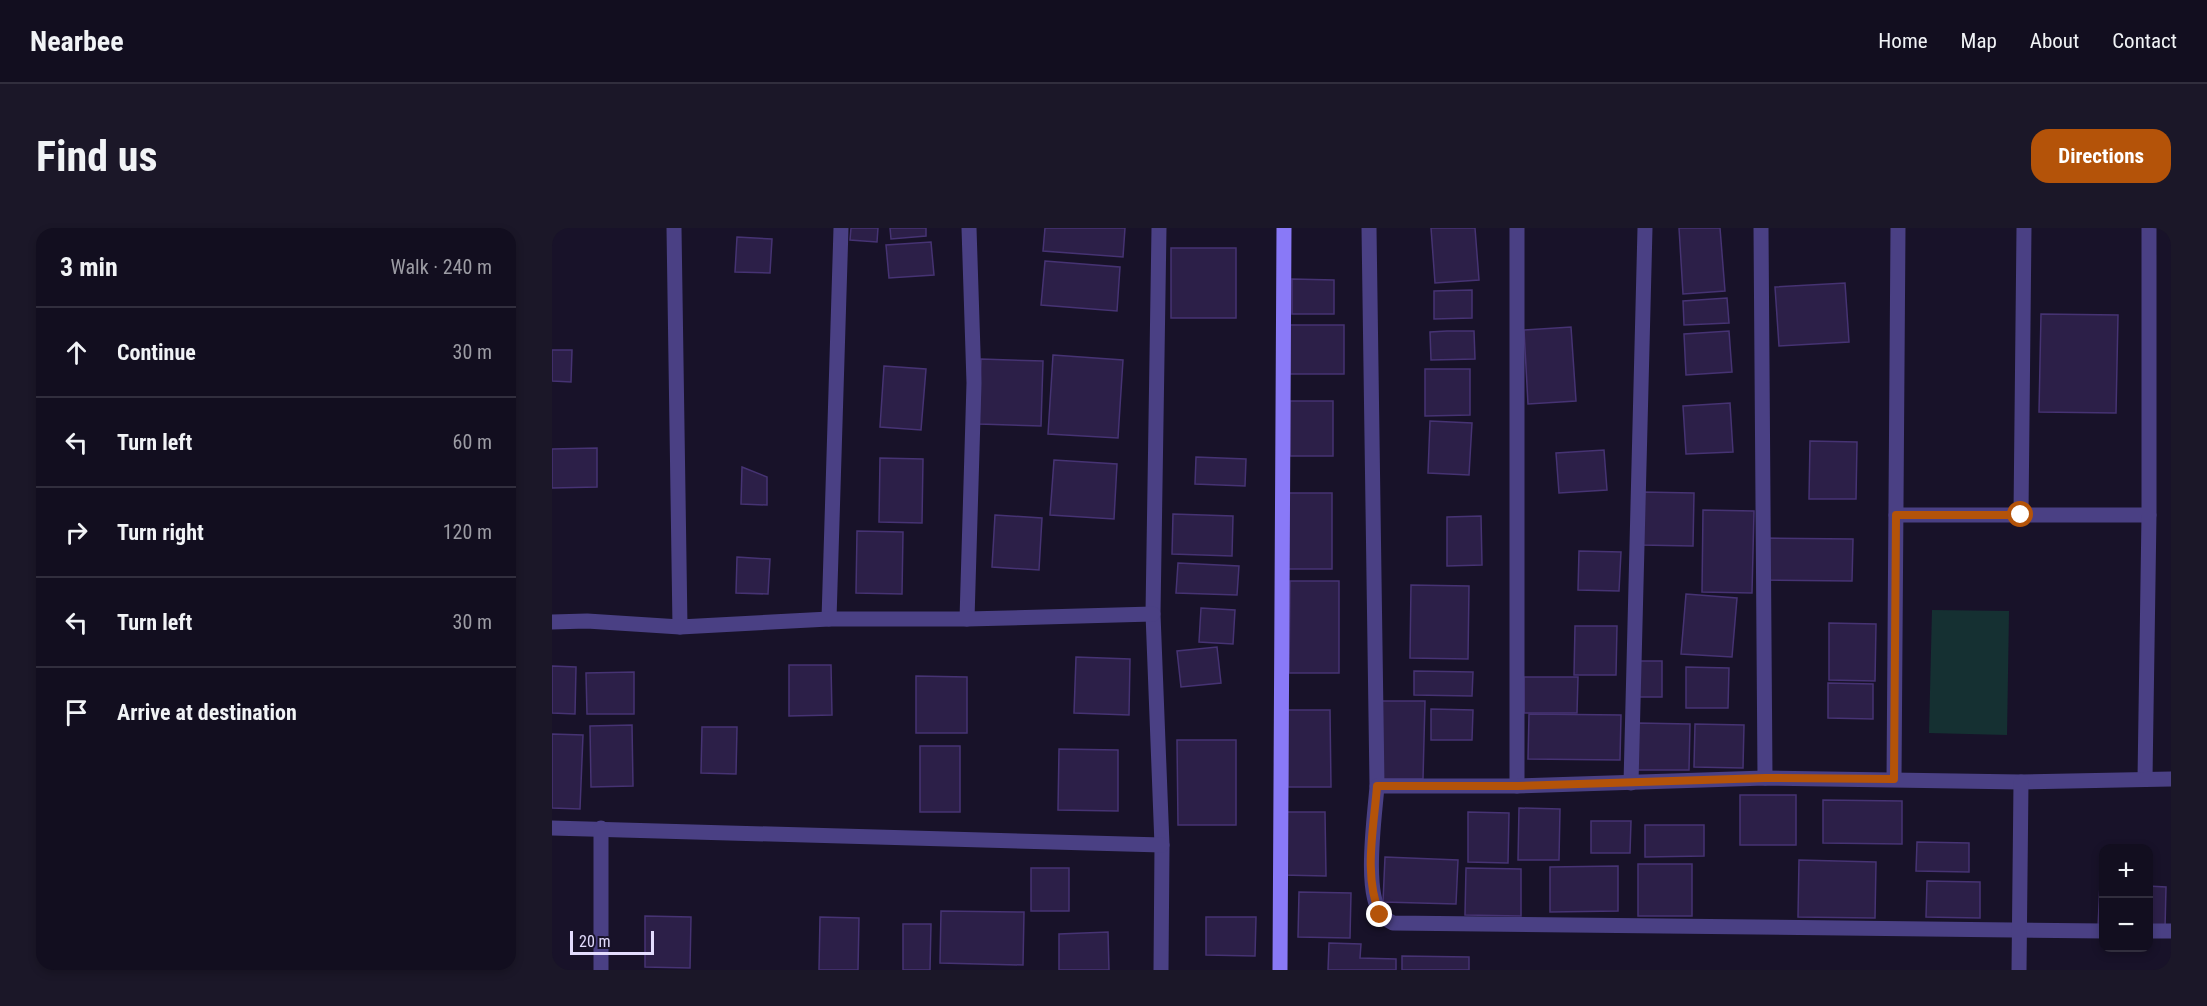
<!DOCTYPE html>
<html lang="en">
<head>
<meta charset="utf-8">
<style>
	body { margin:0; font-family:"Roboto Condensed",sans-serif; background:#1b1728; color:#f1f3f6 }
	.controls { position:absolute; right:18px; bottom:18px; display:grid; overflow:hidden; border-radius:12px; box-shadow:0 3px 9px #0003 }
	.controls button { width:54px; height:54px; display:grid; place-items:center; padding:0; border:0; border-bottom:2px solid #312e3d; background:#120e1f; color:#f1f3f6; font:30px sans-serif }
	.scale { position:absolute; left:18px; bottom:15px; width:84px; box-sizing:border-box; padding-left:6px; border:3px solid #e3dcfd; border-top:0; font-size:16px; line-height:21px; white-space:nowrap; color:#e3dcfd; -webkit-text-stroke:4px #181229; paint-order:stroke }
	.stop { position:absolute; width:18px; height:18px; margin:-14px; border:4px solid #b45309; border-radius:50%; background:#fff }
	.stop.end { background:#b45309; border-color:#fff; box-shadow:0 2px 6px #0008 }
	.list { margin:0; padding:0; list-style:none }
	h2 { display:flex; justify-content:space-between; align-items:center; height:78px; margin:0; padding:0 24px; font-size:26px }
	h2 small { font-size:20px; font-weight:400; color:#9c9ca4 }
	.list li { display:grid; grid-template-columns:39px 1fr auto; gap:18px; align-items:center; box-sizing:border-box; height:90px; padding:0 24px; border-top:2px solid #312e3d }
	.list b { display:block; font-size:22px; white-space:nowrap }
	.list em { font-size:20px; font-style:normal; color:#9c9ca4 }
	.icon { flex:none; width:33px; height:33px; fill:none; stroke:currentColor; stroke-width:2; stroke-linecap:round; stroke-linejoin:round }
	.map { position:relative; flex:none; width:1619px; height:742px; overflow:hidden; border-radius:18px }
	header { display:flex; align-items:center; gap:36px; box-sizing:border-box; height:84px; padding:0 30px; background:#120e1f; border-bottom:2px solid #312e3d }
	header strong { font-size:28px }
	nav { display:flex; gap:33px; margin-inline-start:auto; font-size:21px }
	.intro { display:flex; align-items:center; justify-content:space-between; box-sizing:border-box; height:144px; padding:0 36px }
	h1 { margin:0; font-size:42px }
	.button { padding:15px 27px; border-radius:18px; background:#b45309; color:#fff; font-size:21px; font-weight:700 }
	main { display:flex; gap:36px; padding:0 36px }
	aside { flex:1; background:#120e1f; border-radius:18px; box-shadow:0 3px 9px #0003 }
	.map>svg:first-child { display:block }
	.green { fill:#153032 }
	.building { fill:#2c1f48; stroke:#463373; stroke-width:1.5 }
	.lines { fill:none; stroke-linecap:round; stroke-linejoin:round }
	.street { stroke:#4a4084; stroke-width:15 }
	.secondary { stroke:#8979f7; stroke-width:15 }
	.route { stroke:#b45309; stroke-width:8 }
</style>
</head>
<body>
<header>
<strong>Nearbee</strong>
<nav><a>Home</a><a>Map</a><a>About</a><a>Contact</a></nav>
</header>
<div class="intro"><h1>Find us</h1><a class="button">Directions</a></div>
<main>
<aside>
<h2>3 min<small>Walk · 240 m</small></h2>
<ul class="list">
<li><svg class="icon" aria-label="ahead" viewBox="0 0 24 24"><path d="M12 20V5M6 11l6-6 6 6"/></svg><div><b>Continue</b></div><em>30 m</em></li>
<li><svg class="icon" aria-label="left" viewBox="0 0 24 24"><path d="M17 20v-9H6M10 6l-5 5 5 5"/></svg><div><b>Turn left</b></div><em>60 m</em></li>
<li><svg class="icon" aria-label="right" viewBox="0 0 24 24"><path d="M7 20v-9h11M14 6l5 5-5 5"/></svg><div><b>Turn right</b></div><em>120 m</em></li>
<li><svg class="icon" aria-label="left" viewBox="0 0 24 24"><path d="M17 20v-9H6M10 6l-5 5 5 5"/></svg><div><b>Turn left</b></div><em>30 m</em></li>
<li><svg class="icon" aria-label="arrive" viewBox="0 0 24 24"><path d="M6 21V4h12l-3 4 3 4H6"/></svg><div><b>Arrive at destination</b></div></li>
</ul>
</aside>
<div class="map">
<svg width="1619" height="742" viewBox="0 0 1619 742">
	<rect width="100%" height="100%" fill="#181229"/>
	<polygon class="green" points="1380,382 1457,383 1455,507 1377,505"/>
	<g class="building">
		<polygon points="299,0 326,0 325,14 298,12"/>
		<polygon points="338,0 374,0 374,8 339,11"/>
		<polygon points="493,0 573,0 571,29 491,23"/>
		<polygon points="879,0 923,0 927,52 883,55"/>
		<polygon points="1127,0 1168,0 1173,63 1131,66"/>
		<polygon points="185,9 220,11 218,45 183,44"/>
		<polygon points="379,14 382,47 337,50 334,17"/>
		<rect x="619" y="20" width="65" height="70"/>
		<polygon points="493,33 568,39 565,83 489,77"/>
		<polygon points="740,51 782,52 782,86 740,86"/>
		<polygon points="1293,55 1297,114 1227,118 1223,59"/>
		<polygon points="920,62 920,90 882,91 882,63"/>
		<polygon points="1175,70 1177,95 1132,97 1131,73"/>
		<polygon points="1489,86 1566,87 1564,185 1487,184"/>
		<rect x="738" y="97" width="54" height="49"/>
		<polygon points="1019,99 1024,173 976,176 972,102"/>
		<polygon points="895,103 922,103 923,131 879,132 878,104"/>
		<polygon points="1177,103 1180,144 1134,147 1132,106"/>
		<polygon points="0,122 20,122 19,154 0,153"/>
		<polygon points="501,127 571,132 566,210 496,206"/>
		<polygon points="429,131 491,133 489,198 427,196"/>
		<polygon points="332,138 374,141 369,202 328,199"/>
		<polygon points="873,141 918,141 918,187 873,188"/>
		<rect x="738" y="173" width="43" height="55"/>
		<polygon points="1178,175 1181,224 1134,226 1131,178"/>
		<polygon points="878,193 920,195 917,247 876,245"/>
		<polygon points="1258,213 1305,214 1304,271 1257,271"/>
		<polygon points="45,220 45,259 0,260 0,221"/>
		<polygon points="1052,222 1055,262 1007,265 1004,225"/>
		<polygon points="644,229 694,231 693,258 643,256"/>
		<polygon points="328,230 371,231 370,295 327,294"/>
		<polygon points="502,232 565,236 562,291 498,287"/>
		<polygon points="190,239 215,249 215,277 189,276"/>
		<polygon points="1090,264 1142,265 1141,318 1089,317"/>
		<rect x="734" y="265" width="46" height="76"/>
		<polygon points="1151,282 1202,283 1200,365 1150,364"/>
		<polygon points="621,286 681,288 680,328 620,326"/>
		<polygon points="443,287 490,290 487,342 440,339"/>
		<polygon points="929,288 930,337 895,338 895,289"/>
		<polygon points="305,303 351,304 350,366 304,365"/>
		<polygon points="1214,310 1301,311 1300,353 1213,352"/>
		<polygon points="1027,323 1069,324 1067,363 1026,362"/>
		<polygon points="185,329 218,331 216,366 184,365"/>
		<polygon points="626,335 687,338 685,367 624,365"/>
		<polygon points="738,353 787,353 787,445 737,445"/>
		<polygon points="859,357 917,358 916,431 858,430"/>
		<polygon points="1134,366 1185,370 1180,429 1129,426"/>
		<polygon points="649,380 683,382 681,416 647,414"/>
		<polygon points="1277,395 1324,396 1323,453 1277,452"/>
		<polygon points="1023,398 1065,398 1064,447 1022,447"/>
		<polygon points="665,419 669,455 629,459 625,423"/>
		<polygon points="524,429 578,431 577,487 522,485"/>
		<rect x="1085" y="433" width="25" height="36"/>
		<polygon points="237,437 279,437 280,487 237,488"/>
		<polygon points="0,438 24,439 23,486 0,485"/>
		<polygon points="1134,439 1177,440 1176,480 1134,480"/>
		<polygon points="862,443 921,444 920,468 862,467"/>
		<polygon points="82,444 82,486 35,486 34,445"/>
		<polygon points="364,448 415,449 415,505 364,505"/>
		<polygon points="972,449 1026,449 1025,485 972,485"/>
		<polygon points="1276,455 1321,456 1321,491 1276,490"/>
		<polygon points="830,473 873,473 871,551 829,551"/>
		<polygon points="879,481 921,482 920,512 879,512"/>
		<polygon points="736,482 778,482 779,559 736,559"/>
		<polygon points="977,486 1069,487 1068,532 976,531"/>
		<polygon points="1086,495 1138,496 1137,542 1085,542"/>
		<polygon points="1143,496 1192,497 1191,540 1142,539"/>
		<polygon points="80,497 81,558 39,559 38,498"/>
		<polygon points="150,499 185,499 184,546 149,545"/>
		<polygon points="0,506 31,507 28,581 0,580"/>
		<polygon points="625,512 684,512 684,597 626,597"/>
		<rect x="368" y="518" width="40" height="66"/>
		<polygon points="507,521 566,522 566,583 506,582"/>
		<rect x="1188" y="567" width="56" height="50"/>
		<polygon points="1271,572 1350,573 1350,616 1271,615"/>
		<polygon points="967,580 1008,581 1007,632 966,632"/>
		<polygon points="731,584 773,584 774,648 730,647"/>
		<polygon points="916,584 957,585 956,635 916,634"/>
		<polygon points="1039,593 1079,593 1078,625 1039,625"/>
		<polygon points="1093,597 1152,597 1152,628 1093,629"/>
		<polygon points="1365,614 1417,615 1417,644 1364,643"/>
		<polygon points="833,629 906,632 904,676 831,674"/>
		<polygon points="1247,632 1324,634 1323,690 1246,689"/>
		<rect x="1086" y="636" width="54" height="52"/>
		<polygon points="1066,638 1066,683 998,684 998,639"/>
		<rect x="479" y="640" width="38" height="43"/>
		<polygon points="914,640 969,641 969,688 913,687"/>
		<polygon points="1375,653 1428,654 1428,690 1374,689"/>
		<polygon points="1548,656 1552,656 1552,699 1546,699"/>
		<polygon points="1596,658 1614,659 1613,701 1596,700"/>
		<polygon points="747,664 799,665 798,710 746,709"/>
		<polygon points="389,683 472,684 471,737 388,735"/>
		<polygon points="93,688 139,689 138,740 93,739"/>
		<polygon points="268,689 307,690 306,742 267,742"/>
		<polygon points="654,689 704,689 703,728 654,727"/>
		<polygon points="351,696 379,696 378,742 351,742"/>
		<polygon points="556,704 557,742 507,742 507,706"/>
		<polygon points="777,715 809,716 808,730 844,731 844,742 776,742"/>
		<polygon points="850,728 917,729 917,742 850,742"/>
	</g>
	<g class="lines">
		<g class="street">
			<polyline points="122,0 128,399"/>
			<polyline points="607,0 601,386 610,617 609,742"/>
			<path d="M817,0l8,558c-2,29 -14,108 5,129 3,4 7,6 11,8l711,8"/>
			<polyline points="965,0 965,558"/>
			<polyline points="1209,0 1213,550"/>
			<polyline points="1344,287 1597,287"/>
			<polyline points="1469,287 1472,0"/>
			<polyline points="277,391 289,0"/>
			<polyline points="415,391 422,155 417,0"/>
			<polyline points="0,394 35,393 128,399 277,391 415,391 601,386"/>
			<polyline points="1342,551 1346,0"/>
			<polyline points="1593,551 1597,287 1597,0"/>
			<polyline points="1079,555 1093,0"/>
			<polyline points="825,558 965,558 1213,550 1469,554 1619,551"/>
			<polyline points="0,600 610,617"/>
			<polyline points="49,600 49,742"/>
			<polyline points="1596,703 1619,703"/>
			<polyline points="1467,742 1469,554"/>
		</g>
		<polyline class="secondary" points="728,742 732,0"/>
	</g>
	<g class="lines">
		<path class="route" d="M828,687c-17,-40 -6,-87 -3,-129h141l247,-8 129,1 2,-264h125"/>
	</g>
</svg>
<div class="controls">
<button>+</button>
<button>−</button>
</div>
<div class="scale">20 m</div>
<div class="stop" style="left:1469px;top:287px"></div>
<div class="stop end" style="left:828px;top:687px"></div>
</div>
</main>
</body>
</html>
